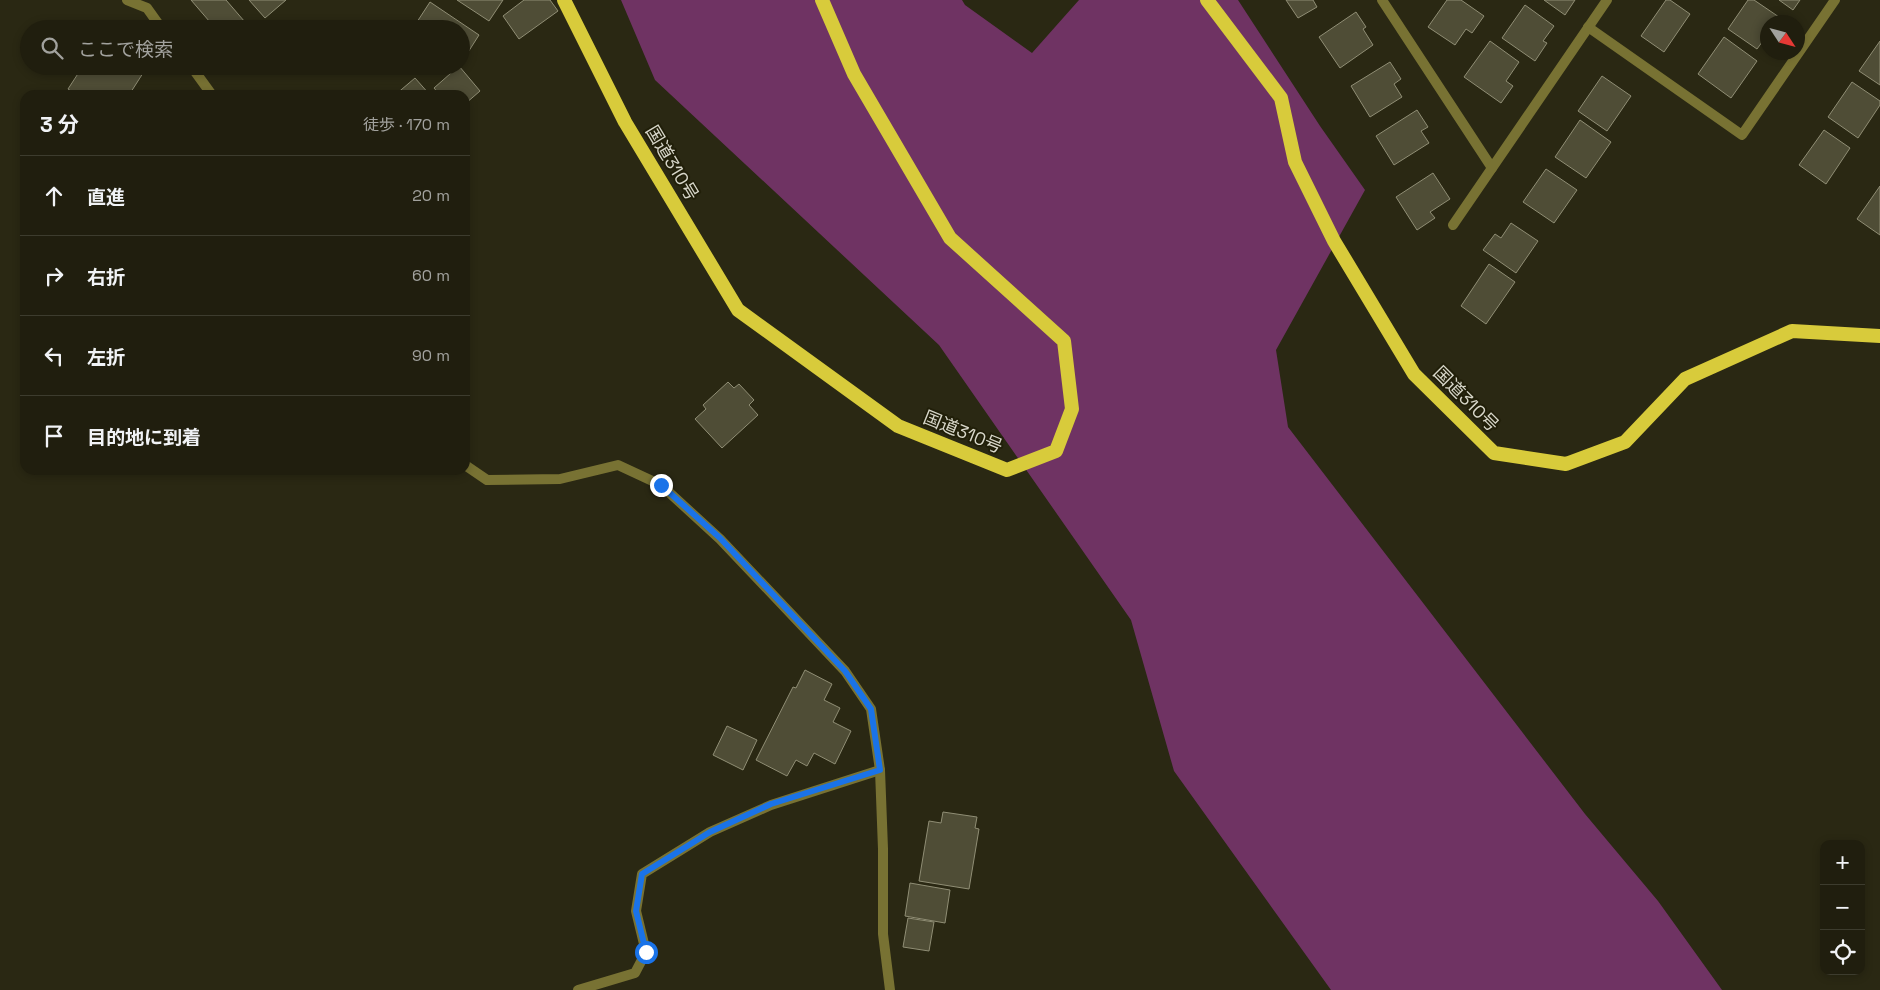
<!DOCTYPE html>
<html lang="ja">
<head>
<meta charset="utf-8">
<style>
	body { margin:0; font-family:"Space Grotesk","Noto Sans JP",sans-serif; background:#2d2b1c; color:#f1f3f6 }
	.controls { position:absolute; right:15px; bottom:15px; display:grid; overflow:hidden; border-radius:10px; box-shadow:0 2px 8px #0003 }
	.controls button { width:45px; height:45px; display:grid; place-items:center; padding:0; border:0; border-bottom:1px solid #3d3c2e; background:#201e0e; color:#f1f3f6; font:25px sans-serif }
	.compass { position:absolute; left:1760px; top:15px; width:45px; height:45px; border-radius:50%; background:#201e0e; box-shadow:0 2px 8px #0003; rotate:126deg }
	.stop { position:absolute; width:15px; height:15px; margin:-11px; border:4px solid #1a73e8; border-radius:50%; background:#fff }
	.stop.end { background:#1a73e8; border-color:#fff; box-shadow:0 1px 5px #0008 }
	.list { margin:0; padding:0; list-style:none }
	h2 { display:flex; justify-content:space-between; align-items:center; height:65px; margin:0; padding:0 20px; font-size:21px }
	h2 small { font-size:16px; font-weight:400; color:#a2a29e }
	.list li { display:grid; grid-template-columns:32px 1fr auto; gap:15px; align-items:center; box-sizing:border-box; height:80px; padding:0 20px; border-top:1px solid #3d3c2e }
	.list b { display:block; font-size:19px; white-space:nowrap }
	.list em { font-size:16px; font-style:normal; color:#a2a29e }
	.icon { flex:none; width:28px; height:28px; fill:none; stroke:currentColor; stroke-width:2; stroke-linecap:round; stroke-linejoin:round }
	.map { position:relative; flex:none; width:1880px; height:990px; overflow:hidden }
	.search { position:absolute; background:#201e0e; box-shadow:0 2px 8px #0003; left:20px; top:20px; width:450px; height:55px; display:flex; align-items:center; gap:12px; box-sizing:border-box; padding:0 18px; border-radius:28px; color:#a2a29e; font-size:19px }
	.panel { position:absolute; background:#201e0e; box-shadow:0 2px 8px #0003; left:20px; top:90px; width:450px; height:385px; border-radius:15px }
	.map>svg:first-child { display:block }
	.green { fill:#6f3363 }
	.building { fill:#4f4d36; stroke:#908e75 }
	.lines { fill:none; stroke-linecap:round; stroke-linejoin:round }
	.minor { stroke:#787233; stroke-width:10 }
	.tertiary { stroke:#787233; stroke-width:10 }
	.trunk { stroke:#d8cb3b; stroke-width:14 }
	.route { stroke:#1a73e8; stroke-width:6 }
	.labels { text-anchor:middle; stroke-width:4; stroke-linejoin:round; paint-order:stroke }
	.street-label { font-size:18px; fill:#d8d7ca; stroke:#211f09 }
</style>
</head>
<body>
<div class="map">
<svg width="1880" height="990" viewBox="0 0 1880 990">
	<rect width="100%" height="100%" fill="#2a2813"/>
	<polygon class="green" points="621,0 962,0 965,5 1032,53 1079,0 1238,0 1320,126 1365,190 1276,350 1288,427 1585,814 1658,901 1722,990 1331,990 1174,771 1131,620 939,345 655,80"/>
	<g class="building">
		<polygon points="191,0 226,0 251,29 216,29"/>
		<polygon points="249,0 286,0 265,18"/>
		<polygon points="457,0 503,0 489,21"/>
		<polygon points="524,0 550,0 558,11 519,39 503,16"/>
		<polygon points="1286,0 1313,0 1317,7 1298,18"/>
		<polygon points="1447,0 1461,0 1484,16 1472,33 1466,29 1455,45 1428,27"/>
		<polygon points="1544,0 1575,0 1565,15"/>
		<polygon points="1666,0 1670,0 1690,14 1664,52 1641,36"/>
		<polygon points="1748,0 1754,0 1779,17 1776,22 1768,22 1768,34 1757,49 1728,29"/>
		<polygon points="1779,0 1800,0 1793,10"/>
		<polygon points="430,2 479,35 465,57 461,55 461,29 421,29 415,25"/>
		<polygon points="1525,5 1554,26 1543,41 1547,43 1535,61 1502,38"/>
		<polygon points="1356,12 1366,27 1363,29 1373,45 1340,68 1319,37"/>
		<polygon points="1724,37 1757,61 1731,98 1698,74"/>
		<polygon points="1490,41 1519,62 1506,81 1513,86 1501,103 1464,77"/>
		<polygon points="1880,41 1880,85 1859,71"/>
		<polygon points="1390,62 1401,79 1394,84 1402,97 1370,117 1351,86"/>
		<polygon points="83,66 139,66 145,70 129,95 77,95 68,89"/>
		<polygon points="459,66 480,91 465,104 465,95 440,95 434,88"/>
		<polygon points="1602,76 1631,96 1607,131 1578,111"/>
		<polygon points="415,78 430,95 395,95"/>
		<polygon points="1852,82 1880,101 1880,105 1858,138 1828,117"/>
		<polygon points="1417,110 1428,127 1421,131 1429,143 1394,165 1376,136"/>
		<polygon points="1580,120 1611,142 1586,178 1555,157"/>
		<polygon points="1824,130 1850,148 1826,184 1799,165"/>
		<polygon points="1546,169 1577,190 1554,223 1523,202"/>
		<polygon points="1433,173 1450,199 1430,212 1435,218 1417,230 1396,197"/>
		<polygon points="1880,186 1880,235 1857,219"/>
		<polygon points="1511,223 1538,241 1516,273 1483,250 1495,234 1501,238"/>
		<polygon points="1489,264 1515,282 1486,324 1461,306"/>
		<polygon points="728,382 734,388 739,384 754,400 749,405 758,415 722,448 695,419 706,409 703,405"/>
		<polygon points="805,670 832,684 824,700 840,708 833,722 851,731 835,764 814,753 807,766 796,760 787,776 756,760 793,687 796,688"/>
		<polygon points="727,726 757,740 743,770 713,755"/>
		<polygon points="943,812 977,817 975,828 979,829 969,889 919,881 929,821 941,823"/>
		<polygon points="910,883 950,890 945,923 905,916"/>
		<polygon points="908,918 934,922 929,951 903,947"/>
	</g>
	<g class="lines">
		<g class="minor">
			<polyline points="1382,0 1492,168"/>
			<polyline points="1588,27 1742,135 1835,0"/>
			<polyline points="1453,225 1607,0"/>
			<polyline points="578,990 635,973 646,952 636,911 642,874 710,832 771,805 880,770"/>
		</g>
		<g class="tertiary">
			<polyline points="127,0 147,8 162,29"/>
			<polyline points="191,66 212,95"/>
			<polyline points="465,465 487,480 560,479 618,465 661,485 720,539 845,671 871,709 880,770 883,849 883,934 890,990"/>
		</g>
		<g class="trunk">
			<polyline points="564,0 625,122 738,310 898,426 1007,470 1056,451 1072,409 1064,341 950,238 854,74 822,0"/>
			<polyline points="1207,0 1281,98 1295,162 1334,241 1414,374 1494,453 1566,464 1625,442 1685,379 1792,331 1880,336"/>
		</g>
	</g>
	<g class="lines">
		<polyline class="route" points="646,952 636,911 642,874 710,832 771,804 880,770 871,709 845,671 720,538 661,485"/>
	</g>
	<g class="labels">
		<g class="street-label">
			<text transform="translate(672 163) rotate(59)" y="6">国道310号</text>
			<text transform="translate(1466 399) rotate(45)" y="6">国道310号</text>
			<text transform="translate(963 432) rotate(22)" y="6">国道310号</text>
		</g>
	</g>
</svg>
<div class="controls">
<button>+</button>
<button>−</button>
<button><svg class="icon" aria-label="locate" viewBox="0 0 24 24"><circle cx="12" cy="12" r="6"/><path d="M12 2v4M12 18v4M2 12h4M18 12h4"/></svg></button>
</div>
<svg class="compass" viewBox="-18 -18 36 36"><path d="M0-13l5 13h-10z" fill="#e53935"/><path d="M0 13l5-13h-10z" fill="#a2a29e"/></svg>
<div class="stop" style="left:646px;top:952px"></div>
<div class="stop end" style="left:661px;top:485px"></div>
<div class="search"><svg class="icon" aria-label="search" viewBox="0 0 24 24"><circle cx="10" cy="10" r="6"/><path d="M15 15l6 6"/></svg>ここで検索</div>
<section class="panel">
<h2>3 分<small>徒歩 · 170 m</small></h2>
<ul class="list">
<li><svg class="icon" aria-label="ahead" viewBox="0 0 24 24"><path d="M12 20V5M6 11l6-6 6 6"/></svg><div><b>直進</b></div><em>20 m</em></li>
<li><svg class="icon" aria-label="right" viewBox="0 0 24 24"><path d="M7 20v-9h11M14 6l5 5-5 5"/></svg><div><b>右折</b></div><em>60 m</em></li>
<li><svg class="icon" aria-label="left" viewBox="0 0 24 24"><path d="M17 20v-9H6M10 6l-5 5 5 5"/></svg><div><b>左折</b></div><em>90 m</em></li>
<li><svg class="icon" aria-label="arrive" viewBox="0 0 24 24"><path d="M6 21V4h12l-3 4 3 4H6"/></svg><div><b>目的地に到着</b></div></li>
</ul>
</section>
</div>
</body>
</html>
